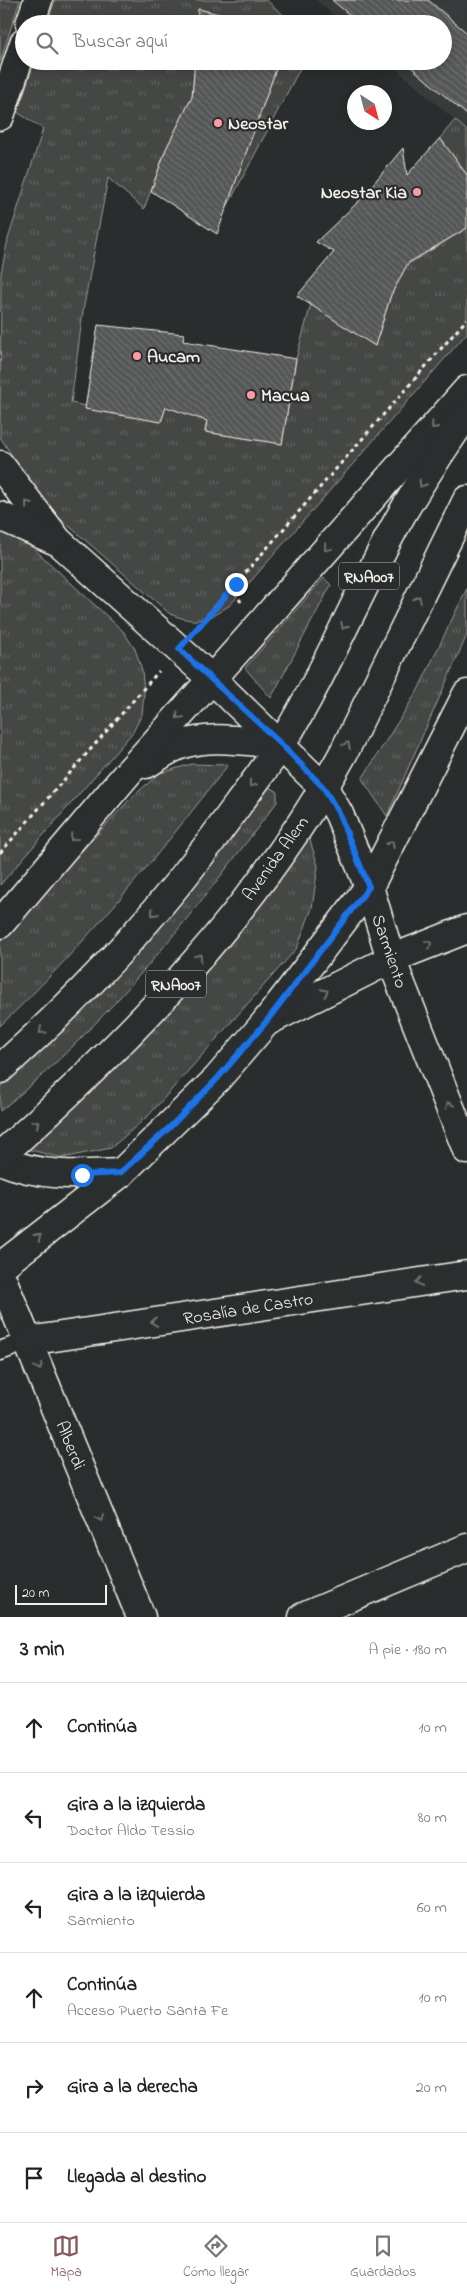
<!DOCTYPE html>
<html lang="es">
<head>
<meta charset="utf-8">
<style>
	body { margin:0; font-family:"Indie Flower",sans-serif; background:#f2f2f2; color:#222 }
	.compass { position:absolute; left:347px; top:85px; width:45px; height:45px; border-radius:50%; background:#fff; box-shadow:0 2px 8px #0003; rotate:144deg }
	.scale { position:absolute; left:15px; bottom:12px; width:92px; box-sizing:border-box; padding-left:5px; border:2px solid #f4f1e8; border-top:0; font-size:14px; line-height:18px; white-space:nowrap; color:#f4f1e8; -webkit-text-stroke:4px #2a2d2e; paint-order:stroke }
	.stop { position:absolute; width:15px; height:15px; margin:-11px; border:4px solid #1a73e8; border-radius:50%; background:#fff }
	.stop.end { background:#1a73e8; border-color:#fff; box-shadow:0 1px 5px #0008 }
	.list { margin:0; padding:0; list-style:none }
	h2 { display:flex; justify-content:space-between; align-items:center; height:65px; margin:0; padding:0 20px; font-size:21px }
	h2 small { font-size:16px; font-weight:400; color:#767676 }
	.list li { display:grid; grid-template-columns:32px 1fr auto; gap:15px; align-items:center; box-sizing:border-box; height:90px; padding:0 20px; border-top:1px solid #e0e0e0 }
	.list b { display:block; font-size:19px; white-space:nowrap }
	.list p { margin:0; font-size:16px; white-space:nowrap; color:#767676 }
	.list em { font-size:16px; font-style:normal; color:#767676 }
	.icon { flex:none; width:28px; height:28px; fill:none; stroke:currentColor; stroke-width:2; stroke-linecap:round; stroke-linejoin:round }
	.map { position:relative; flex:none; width:467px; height:1617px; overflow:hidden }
	.search { position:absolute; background:#fff; box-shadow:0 2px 8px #0003; left:15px; right:15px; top:15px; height:55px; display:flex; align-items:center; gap:12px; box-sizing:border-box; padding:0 18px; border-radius:28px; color:#767676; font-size:19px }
	.sheet { height:605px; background:#fff }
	nav { display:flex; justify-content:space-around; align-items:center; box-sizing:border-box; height:70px; border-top:1px solid #e0e0e0; background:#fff; font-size:14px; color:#767676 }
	nav a { display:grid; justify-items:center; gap:2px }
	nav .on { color:#85585c }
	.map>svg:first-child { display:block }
	.built { fill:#373a3a }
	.grass { fill:url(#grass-tufts); stroke:#9c9c96 }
	.building { fill:url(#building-back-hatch); stroke:#f4f1e8 }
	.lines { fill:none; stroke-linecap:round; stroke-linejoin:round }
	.lane-casing { stroke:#f4f1e8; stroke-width:21 }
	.street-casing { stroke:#f4f1e8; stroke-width:31 }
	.secondary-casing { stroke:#f4f1e8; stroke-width:31 }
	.highway-casing { stroke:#f4f1e8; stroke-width:31 }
	.path { stroke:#f4f1e8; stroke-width:3; stroke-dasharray:4 4; stroke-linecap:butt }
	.lane { stroke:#2a2d2e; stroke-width:18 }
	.street { stroke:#2a2d2e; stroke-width:28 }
	.secondary { stroke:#2a2d2e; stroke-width:28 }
	.highway { stroke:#2a2d2e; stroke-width:28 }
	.oneway { stroke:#71726f }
	.route { stroke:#1a73e8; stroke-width:6 }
	.poi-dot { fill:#ff9aa2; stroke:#2a2d2e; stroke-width:2 }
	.labels { text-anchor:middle; stroke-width:4.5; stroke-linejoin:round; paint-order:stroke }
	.shield { fill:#2a2d2e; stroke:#b7b6b0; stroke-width:1 }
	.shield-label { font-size:16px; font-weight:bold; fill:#f4f1e8 }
	.poi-label { font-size:18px; font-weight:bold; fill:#f4f1e8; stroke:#2a2d2e; text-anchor:start }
	.street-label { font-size:18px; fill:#f4f1e8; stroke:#2a2d2e }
</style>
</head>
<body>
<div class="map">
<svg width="467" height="1617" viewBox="0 0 467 1617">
	<defs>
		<pattern id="grass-tufts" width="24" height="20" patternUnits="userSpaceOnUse" patternTransform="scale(1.25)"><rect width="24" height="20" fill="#444645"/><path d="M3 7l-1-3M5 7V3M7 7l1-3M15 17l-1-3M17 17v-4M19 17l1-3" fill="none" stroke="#606160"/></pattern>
		<pattern id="building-back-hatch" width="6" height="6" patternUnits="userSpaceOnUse" patternTransform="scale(1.25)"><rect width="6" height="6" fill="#555756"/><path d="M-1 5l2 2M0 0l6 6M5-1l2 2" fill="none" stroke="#6e706e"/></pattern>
	</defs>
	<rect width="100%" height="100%" fill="#2a2d2e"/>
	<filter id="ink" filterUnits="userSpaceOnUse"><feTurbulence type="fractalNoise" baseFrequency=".02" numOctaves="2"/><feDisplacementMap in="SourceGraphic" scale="10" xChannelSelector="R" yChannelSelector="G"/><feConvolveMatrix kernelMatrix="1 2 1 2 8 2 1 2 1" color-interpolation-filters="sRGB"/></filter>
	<g filter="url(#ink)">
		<polygon class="built" points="316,0 467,0 467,131 387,61 443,61 443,24 344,24"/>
		<g class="grass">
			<polygon points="0,0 20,0 0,62"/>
			<polygon points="55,0 266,0 294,24 260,24 199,9 197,24 47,24"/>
			<path d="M35,61h160l-3,36 -26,52 -22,60 -36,-31 -25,133 -12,92 90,19 6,-18 42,8 -4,20 77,12 14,-85 15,-55 64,42 16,-51 16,-30 60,-37v105l-237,272c-24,16 -32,20 -60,9l-109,-95 -32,-37 -29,-45 1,-164 7,-34 35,-110 -26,-17z"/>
			<polygon points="279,61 304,61 226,209"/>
			<polygon points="455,120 467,131 467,175 440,138"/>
			<polygon points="0,529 32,547 123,631 135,649 142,670 144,693 142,714 133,732 0,885"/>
			<polygon points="324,578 331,585 271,698 245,668"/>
			<polygon points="467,588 467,635 387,816 362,779 418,690"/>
			<path d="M192,764l36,1c-72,93 -143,180 -228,261v-87l132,-142 28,-24z"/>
			<path d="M268,787l9,4v11c-83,110 -169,223 -277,309v-24l54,-49 66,-69z"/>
			<polygon points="308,834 318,866 312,908 297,948 149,1115 111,1148 62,1158 23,1148"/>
		</g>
		<g class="building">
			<polygon points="332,0 428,0 467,33 467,115 404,61 443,61 443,24 360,24"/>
			<polygon points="198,9 260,24 197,24"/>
			<polygon points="195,61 279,61 217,234 151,191 166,149 192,97"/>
			<polygon points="440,138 467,175 467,228 408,263 391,295 375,346 297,296 334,252 316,242 358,202 403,148 407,175"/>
			<polygon points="98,325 184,334 183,341 296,359 282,444 205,432 207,421 166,407 161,422 85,409"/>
		</g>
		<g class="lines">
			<g class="lane-casing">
				<polyline id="lane" points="0,1351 28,1341"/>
			</g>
			<g class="street-casing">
				<g id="street">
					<polyline points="369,887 391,959 467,1150"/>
					<polyline points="266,1022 391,959 467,929"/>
					<polyline points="0,1274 141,1617"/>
					<polyline points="28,1341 467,1275"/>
					<polyline points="303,1617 467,1548"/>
				</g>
			</g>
			<g class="secondary-casing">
				<g id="secondary">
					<polyline points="30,24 38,0"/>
					<polyline points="0,116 24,43"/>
					<polyline points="0,465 58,541 212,679 324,788 339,814 369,887"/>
					<polyline points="0,516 54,540"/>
					<path d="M146,764c11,-6 22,-15 34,-19 32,-11 68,-3 101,-1"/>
					<polyline points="0,924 127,774 212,679"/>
					<path d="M0,1160c39,17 79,15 121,13"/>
					<polyline points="0,1267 121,1173 217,1079 266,1022 369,887 467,694"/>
				</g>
			</g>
			<g class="highway-casing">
				<g id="highway">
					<polyline points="212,679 467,390"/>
					<path d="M0,1069c91,-81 166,-164 237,-263 15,-21 31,-41 45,-63 42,-68 73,-143 111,-213 21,-40 49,-79 74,-117"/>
					<path d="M0,1156c132,-118 259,-248 344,-404l123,-252"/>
				</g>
			</g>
			<g class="path">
				<polyline points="235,592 241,602"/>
				<polyline points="198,627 467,319"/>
				<polyline points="0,853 159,671"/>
			</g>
			<use href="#lane" class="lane"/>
			<use href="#street" class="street"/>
			<use href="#secondary" class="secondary"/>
			<use href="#highway" class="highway"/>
		</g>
		<defs><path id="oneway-chevron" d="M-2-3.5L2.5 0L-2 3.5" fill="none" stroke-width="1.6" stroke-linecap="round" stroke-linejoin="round" transform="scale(1.25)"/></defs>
		<g class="oneway">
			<use href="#oneway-chevron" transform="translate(434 426) rotate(132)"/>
			<use href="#oneway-chevron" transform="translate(422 484) rotate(122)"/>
			<use href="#oneway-chevron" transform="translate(28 504) rotate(-129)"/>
			<use href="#oneway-chevron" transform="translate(327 548) rotate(130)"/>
			<use href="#oneway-chevron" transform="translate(418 599) rotate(-64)"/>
			<use href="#oneway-chevron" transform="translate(344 626) rotate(117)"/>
			<use href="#oneway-chevron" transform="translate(179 716) rotate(132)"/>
			<use href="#oneway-chevron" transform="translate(347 745) rotate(-64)"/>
			<use href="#oneway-chevron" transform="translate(252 784) rotate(126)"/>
			<use href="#oneway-chevron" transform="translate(73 838) rotate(130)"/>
			<use href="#oneway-chevron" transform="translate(391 844) rotate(-63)"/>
			<use href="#oneway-chevron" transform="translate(154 913) rotate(131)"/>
			<use href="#oneway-chevron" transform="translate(429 944) rotate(-22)"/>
			<use href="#oneway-chevron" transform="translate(199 957) rotate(-51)"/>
			<use href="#oneway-chevron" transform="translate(325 992) rotate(-26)"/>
			<use href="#oneway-chevron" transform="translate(42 1031) rotate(138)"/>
			<use href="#oneway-chevron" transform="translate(449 1105) rotate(-112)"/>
			<use href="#oneway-chevron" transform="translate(36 1123) rotate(-42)"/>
			<use href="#oneway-chevron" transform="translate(38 1237) rotate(-38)"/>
			<use href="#oneway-chevron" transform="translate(419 1282) rotate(171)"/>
			<use href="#oneway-chevron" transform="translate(154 1322) rotate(171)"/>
			<use href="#oneway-chevron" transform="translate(39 1367) rotate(68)"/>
			<use href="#oneway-chevron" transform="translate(100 1518) rotate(68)"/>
		</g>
	</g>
	<g class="lines" filter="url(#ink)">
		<polyline class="route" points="82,1175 120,1173 170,1127 217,1079 266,1022 369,887 339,814 324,788 281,744 179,649 236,584"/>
	</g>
	<g class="poi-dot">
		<circle cx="218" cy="123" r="5"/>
		<circle cx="417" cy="192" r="5"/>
		<circle cx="137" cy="356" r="5"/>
		<circle cx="251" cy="395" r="5"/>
	</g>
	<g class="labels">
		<g class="shield">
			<rect x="339" y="562.5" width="60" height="27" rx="4"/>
			<rect x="146" y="970.5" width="60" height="27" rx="4"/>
		</g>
		<g class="shield-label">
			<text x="369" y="582">RNA007</text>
			<text x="176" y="990">RNA007</text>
		</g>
		<g class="poi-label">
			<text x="228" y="129">Neostar</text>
			<text x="407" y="198" text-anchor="end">Neostar Kia</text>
			<text x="147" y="362">Aucam</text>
			<text x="261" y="401">Macua</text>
		</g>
		<g class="street-label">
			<text transform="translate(275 858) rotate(-54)" y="6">Avenida Alem</text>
			<text transform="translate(390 951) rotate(71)" y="6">Sarmiento</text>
			<text transform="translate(248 1308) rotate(-9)" y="6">Rosalía de Castro</text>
			<text transform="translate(71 1445) rotate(68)" y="6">Alberdi</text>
		</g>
	</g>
</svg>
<svg class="compass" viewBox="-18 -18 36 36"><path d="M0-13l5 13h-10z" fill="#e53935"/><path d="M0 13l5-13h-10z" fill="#767676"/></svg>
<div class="scale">20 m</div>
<div class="stop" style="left:82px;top:1175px"></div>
<div class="stop end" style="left:236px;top:584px"></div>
<div class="search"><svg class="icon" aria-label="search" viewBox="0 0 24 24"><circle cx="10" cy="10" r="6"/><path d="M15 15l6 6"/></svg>Buscar aquí</div>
</div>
<section class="sheet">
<h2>3 min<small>A pie · 180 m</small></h2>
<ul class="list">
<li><svg class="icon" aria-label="ahead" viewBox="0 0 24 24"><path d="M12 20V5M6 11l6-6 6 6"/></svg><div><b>Continúa</b></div><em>10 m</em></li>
<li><svg class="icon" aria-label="left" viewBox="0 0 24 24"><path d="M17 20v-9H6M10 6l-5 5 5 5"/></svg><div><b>Gira a la izquierda</b><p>Doctor Aldo Tessio</p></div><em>80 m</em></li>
<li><svg class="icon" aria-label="left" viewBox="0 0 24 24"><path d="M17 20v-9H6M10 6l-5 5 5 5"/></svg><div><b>Gira a la izquierda</b><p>Sarmiento</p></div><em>60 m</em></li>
<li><svg class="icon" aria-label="ahead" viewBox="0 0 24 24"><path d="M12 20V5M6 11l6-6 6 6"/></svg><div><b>Continúa</b><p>Acceso Puerto Santa Fe</p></div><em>10 m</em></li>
<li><svg class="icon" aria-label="right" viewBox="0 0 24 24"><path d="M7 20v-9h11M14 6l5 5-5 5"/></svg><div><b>Gira a la derecha</b></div><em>20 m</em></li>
<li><svg class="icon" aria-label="arrive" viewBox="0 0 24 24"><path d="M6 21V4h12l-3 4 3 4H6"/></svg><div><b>Llegada al destino</b></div></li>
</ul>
</section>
<nav>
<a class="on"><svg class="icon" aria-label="map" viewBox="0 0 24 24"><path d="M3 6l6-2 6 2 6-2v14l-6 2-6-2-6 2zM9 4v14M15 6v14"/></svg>Mapa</a>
<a><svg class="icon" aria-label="directions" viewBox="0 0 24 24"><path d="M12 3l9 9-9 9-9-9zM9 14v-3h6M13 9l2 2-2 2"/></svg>Cómo llegar</a>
<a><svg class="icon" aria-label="saved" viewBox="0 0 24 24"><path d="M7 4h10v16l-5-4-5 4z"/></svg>Guardados</a>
</nav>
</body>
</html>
